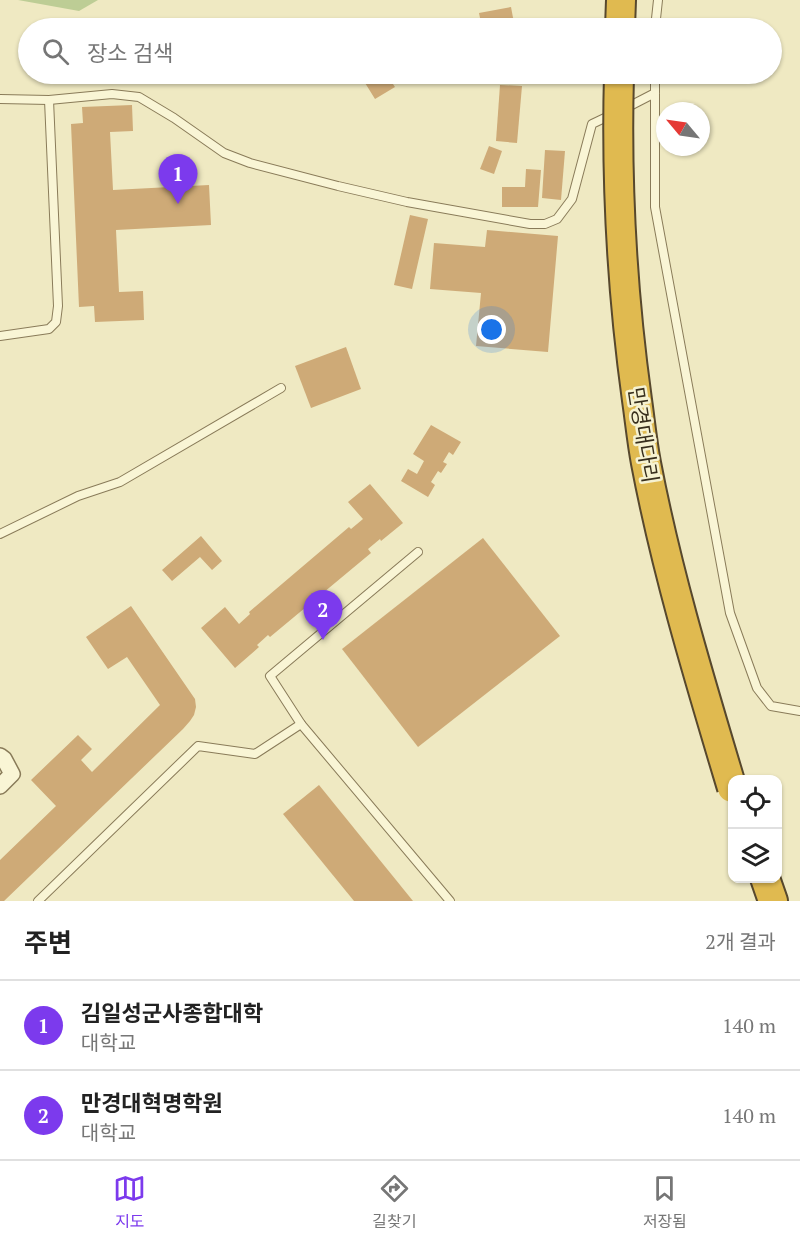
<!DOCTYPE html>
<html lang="ko">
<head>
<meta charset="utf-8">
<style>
	body { margin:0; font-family:"PT Serif","Noto Sans KR",serif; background:#f2f2f2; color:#222 }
	.controls { position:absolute; right:18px; bottom:18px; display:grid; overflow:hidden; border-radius:12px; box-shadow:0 2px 4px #0004 }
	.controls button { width:54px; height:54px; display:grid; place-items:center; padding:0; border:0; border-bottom:2px solid #e0e0e0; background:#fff; color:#222; font:30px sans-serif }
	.compass { position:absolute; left:656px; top:102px; width:54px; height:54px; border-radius:50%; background:#fff; box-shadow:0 2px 4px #0004; rotate:299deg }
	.you { position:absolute; left:492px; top:330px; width:21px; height:21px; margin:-15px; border:4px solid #fff; border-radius:50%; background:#1a73e8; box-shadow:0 0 0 9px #1a73e833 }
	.badge { display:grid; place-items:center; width:39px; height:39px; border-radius:50%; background:#7c3aed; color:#fff; font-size:20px; font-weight:700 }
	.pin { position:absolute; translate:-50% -50px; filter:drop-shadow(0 2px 3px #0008) }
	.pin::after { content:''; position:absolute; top:32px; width:21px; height:18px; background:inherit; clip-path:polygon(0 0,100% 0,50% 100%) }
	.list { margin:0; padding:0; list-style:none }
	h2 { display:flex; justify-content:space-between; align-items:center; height:78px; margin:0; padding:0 24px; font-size:26px }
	h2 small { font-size:20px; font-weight:400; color:#767676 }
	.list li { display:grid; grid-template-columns:39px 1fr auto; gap:18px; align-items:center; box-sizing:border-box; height:90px; padding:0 24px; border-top:2px solid #e0e0e0 }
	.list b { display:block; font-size:22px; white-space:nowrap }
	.list p { margin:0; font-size:20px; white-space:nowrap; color:#767676 }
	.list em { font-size:20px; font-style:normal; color:#767676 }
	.icon { flex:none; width:33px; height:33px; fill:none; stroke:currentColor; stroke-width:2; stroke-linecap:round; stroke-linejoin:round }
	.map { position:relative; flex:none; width:800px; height:901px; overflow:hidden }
	.search { position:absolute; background:#fff; box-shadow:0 2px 4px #0004; left:18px; right:18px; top:18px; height:66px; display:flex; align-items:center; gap:15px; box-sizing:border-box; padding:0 21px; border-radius:33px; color:#767676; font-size:22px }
	.sheet { height:258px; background:#fff }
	nav { display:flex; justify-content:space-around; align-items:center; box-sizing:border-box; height:84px; border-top:2px solid #e0e0e0; background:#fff; font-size:16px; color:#767676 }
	nav a { display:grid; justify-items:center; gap:3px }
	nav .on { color:#7c3aed }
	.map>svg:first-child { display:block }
	.green { fill:#bdcd95 }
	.building { fill:#ceaa77 }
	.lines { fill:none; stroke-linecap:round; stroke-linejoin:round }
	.lane-casing { stroke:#897b59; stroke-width:10 }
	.street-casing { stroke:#897b59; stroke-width:18 }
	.highway-casing { stroke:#57482d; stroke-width:32 }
	.lane { stroke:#f9f5d5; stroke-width:8 }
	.street { stroke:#f9f5d5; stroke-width:15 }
	.highway { stroke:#e0ba50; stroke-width:28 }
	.highway-bridge-casing { stroke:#57482d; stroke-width:32; stroke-linecap:butt }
	.highway-bridge { stroke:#e0ba50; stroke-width:28 }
	.labels { text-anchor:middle; stroke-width:5; stroke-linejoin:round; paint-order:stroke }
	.street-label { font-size:21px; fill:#382f1d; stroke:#f6f2d1 }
</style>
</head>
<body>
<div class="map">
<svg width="800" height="901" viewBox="0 0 800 901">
	<rect width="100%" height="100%" fill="#efe9c2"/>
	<polygon class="green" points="18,0 98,0 79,11"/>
	<g class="building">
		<polygon points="511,7 515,28 482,28 479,13"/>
		<polygon points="370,74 396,74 389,78 395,87 375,99 362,78"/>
		<polygon points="500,85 522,86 517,143 496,141"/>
		<polygon points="132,105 133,131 110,132 113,190 209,185 211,225 116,230 119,292 143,291 144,320 95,322 94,306 79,307 71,124 83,123 82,107"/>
		<polygon points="489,146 502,151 494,174 480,169"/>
		<polygon points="545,150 565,151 561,200 542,198"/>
		<polygon points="526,169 541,170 538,207 502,207 502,187 525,187"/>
		<polygon points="410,215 428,219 412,289 394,285"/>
		<polygon points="487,230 558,236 548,352 476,346 481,293 430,289 434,243 485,247"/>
		<polygon points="346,347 361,389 311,408 295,366"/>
		<polygon points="431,425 461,442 453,455 449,452 443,462 447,464 441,473 438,471 431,482 435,485 428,497 401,481 408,469 417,474 424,461 413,454"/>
		<polygon points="370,484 403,523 381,541 380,539 368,549 371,553 270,637 268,635 257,645 259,647 235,668 201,628 225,607 239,624 250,614 249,612 349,527 351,529 363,519 348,502"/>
		<polygon points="201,536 222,561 212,570 200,557 172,581 162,570"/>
		<polygon points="483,538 560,636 418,747 342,649"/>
		<polygon points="131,606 195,699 196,707 194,715 190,721 183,729 4,901 0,901 0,860 56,806 31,780 78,735 92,749 81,760 92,772 160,705 127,657 108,669 86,637"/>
		<polygon points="319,785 413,901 354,901 283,814"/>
	</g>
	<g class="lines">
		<g class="lane-casing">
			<g id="lane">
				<polyline points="655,28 658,0"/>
				<polyline points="655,74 655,207 730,613 757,688 771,706 800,711"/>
				<polyline points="0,99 49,100 112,94 139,97 174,118 224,153 250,163 338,186 407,202 530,224 545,224 557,219 572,199 592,124 613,114"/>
				<polyline points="624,109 655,93"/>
				<polyline points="0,336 49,329 56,322 58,306 49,100"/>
				<polyline points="0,534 78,496 120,482 281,388"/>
				<polyline points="418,552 270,676 301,724 450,901"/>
				<polyline points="38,901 198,746 255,754 301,724"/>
			</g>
		</g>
		<g class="street-casing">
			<polyline id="street" points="0,756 4,759 12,774 0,786"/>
		</g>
		<g class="highway-casing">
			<g id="highway">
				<polyline points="620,28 621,0"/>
				<polyline points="765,878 773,901"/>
			</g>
		</g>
		<use href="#lane" class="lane"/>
		<use href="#street" class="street"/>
		<use href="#highway" class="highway"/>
		<g class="highway-bridge-casing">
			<path id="highway-bridge" d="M619,74c-3,109 3,218 18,326 3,21 5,42 9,63 21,110 54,218 86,325"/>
		</g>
		<use href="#highway-bridge" class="highway-bridge"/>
	</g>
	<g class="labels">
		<g class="street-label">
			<text transform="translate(643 435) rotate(81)" y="7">만경대다리</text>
		</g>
	</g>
</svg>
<div class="controls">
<button><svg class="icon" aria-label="locate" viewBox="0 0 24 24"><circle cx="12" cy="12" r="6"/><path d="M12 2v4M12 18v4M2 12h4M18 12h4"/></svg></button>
<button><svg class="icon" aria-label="layers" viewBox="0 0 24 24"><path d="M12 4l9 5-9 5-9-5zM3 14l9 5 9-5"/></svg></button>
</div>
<svg class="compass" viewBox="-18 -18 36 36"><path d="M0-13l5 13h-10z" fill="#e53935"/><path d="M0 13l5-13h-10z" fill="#767676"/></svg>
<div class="you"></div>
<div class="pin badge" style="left:178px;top:204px">1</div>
<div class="pin badge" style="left:323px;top:640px">2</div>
<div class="search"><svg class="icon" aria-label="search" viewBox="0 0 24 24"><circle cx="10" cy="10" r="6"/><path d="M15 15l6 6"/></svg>장소 검색</div>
</div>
<section class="sheet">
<h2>주변<small>2개 결과</small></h2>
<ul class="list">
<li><span class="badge">1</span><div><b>김일성군사종합대학</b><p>대학교</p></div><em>140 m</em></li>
<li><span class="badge">2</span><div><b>만경대혁명학원</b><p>대학교</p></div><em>140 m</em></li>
</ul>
</section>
<nav>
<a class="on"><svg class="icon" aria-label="map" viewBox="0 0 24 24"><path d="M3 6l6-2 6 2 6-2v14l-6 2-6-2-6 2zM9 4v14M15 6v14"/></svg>지도</a>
<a><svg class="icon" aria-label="directions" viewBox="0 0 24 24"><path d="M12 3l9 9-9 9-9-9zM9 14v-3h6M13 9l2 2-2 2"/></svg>길찾기</a>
<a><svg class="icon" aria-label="saved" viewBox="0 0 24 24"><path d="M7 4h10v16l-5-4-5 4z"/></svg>저장됨</a>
</nav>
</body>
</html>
